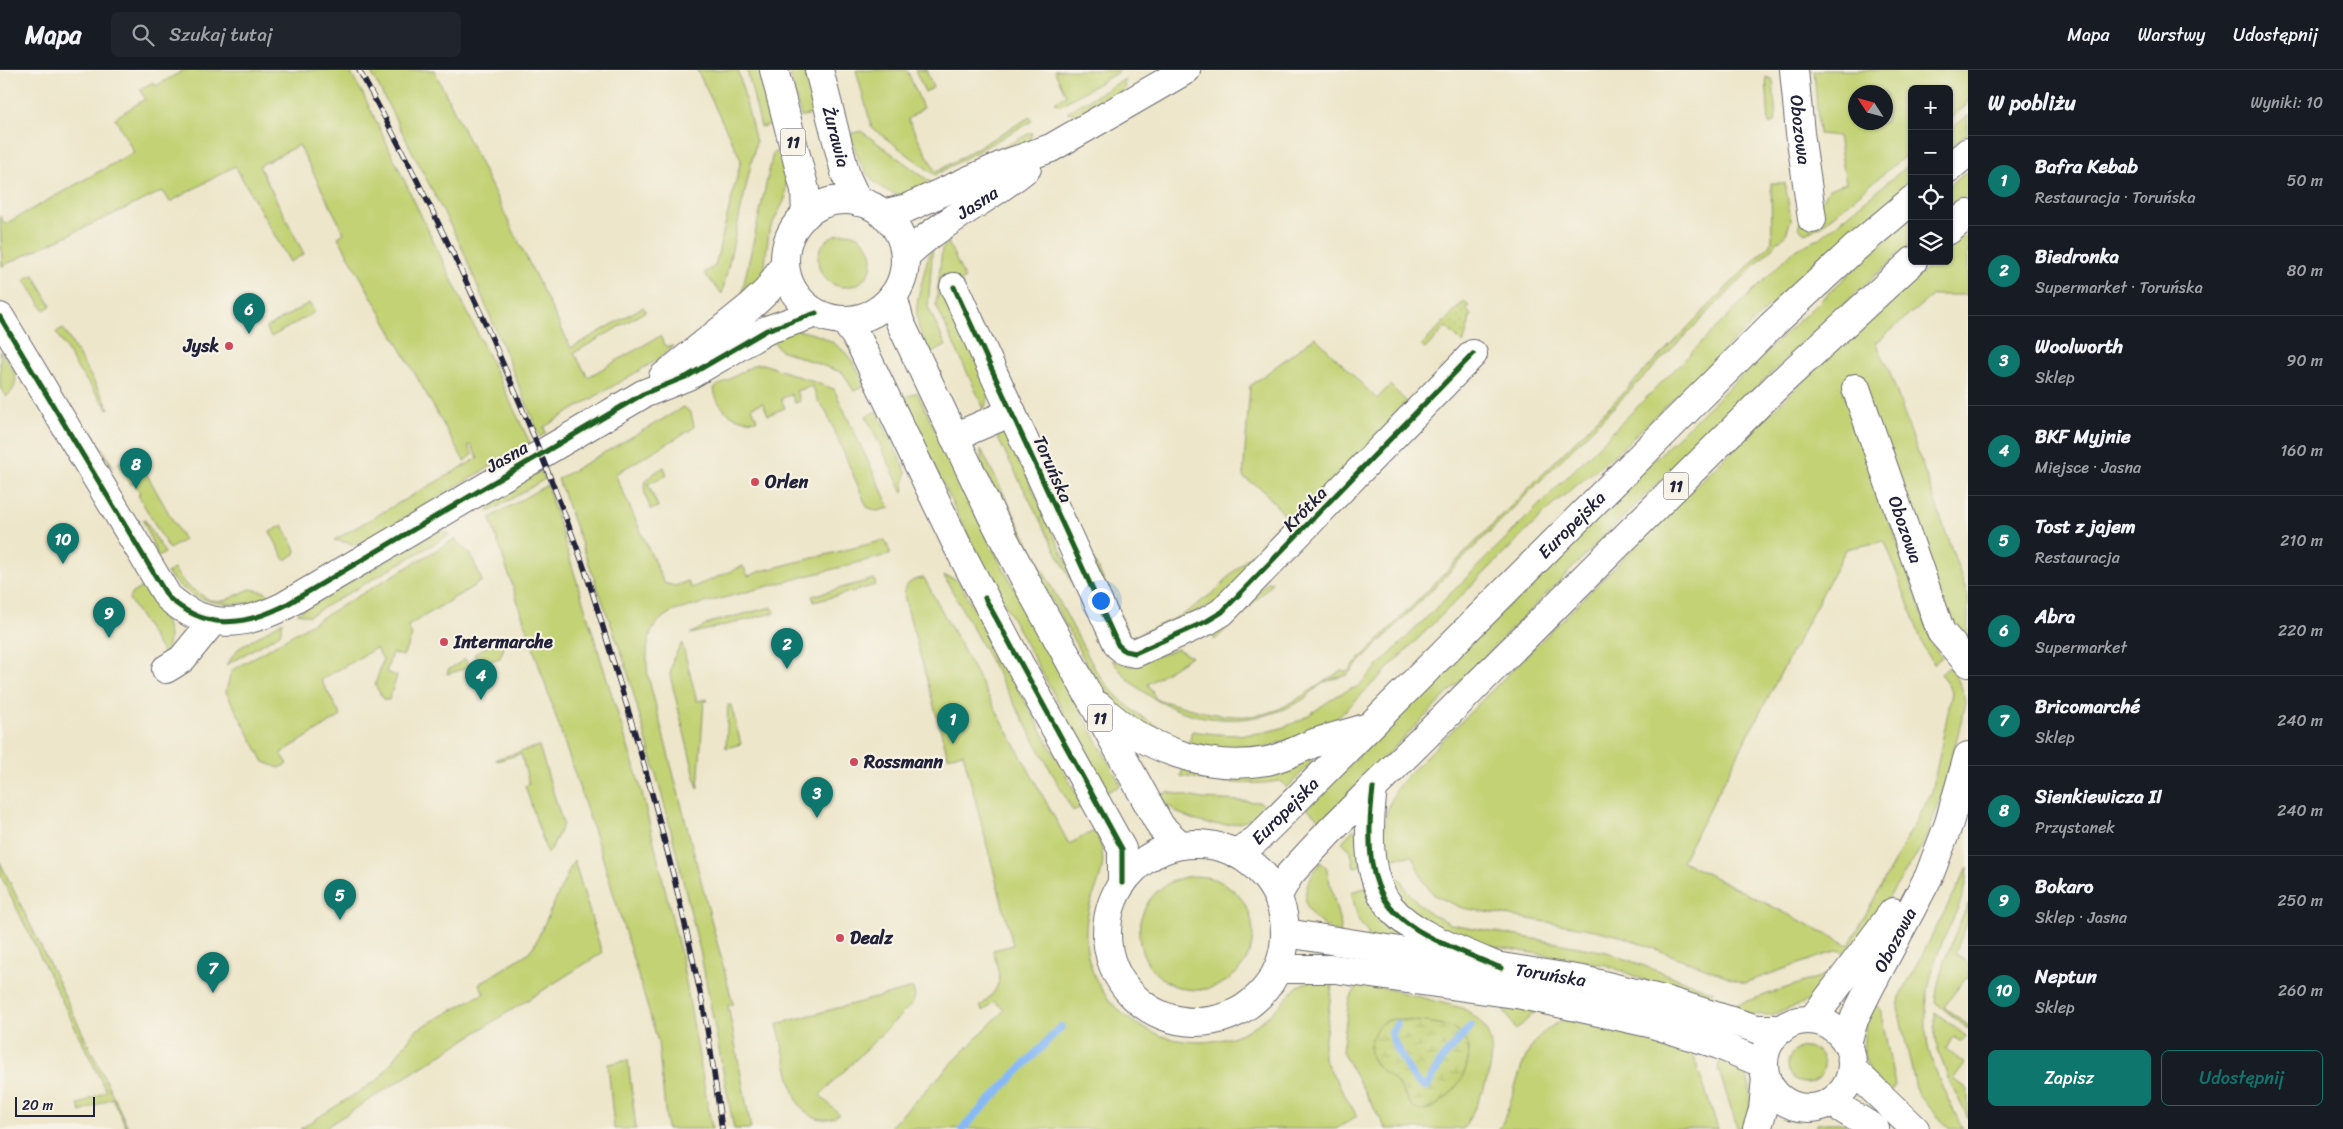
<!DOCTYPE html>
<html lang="pl">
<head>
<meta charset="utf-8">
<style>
	body { margin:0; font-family:Sriracha,sans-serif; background:#20242c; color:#f1f3f6 }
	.controls { position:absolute; right:15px; top:15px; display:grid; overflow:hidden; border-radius:8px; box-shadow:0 1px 4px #0004 }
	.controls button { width:45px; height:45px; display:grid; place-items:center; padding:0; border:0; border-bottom:1px solid #363941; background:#171b24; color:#f1f3f6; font:25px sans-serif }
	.compass { position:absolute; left:1848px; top:15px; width:45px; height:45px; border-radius:50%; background:#171b24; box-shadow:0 1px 4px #0004; rotate:306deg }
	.scale { position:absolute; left:15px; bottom:12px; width:80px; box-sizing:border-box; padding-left:5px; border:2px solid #22223b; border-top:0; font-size:14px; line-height:18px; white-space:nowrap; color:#22223b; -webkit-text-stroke:4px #f7f3e8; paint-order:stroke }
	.you { position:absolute; left:1100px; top:530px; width:18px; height:18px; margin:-12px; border:4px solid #fff; border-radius:50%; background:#1a73e8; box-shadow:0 0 0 8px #1a73e833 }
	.badge { display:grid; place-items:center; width:32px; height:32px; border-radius:50%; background:#0f766e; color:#fff; font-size:16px; font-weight:700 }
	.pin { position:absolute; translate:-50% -41px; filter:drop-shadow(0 1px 2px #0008) }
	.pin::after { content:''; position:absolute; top:26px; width:18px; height:15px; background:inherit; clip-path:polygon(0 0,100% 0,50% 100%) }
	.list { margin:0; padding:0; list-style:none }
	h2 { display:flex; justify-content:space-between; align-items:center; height:65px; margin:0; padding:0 20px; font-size:21px }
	h2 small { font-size:16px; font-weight:400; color:#9ea1a6 }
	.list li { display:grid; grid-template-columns:32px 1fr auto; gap:15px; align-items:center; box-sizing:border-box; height:90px; padding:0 20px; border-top:1px solid #363941 }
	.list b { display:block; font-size:19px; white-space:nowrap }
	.list p { margin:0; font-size:16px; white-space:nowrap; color:#9ea1a6 }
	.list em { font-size:16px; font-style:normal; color:#9ea1a6 }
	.actions { display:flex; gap:10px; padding:15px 20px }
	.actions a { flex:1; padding:11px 0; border:1px solid #0f766e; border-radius:8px; text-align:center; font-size:18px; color:#0f766e }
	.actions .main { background:#0f766e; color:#fff }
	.icon { flex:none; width:28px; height:28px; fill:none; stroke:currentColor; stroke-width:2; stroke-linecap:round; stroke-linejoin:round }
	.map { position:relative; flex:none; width:1968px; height:1059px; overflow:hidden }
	header { display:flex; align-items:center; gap:30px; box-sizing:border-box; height:70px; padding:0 25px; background:#171b24; border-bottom:1px solid #363941 }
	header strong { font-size:24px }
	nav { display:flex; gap:28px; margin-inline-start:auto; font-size:18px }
	.search { width:350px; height:45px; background:#20242c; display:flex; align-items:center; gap:12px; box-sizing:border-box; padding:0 18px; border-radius:8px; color:#9ea1a6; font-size:19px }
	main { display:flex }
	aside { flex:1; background:#171b24 }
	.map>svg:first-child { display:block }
	.grass { fill:#c3d274; stroke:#727a58; fill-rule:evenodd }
	.wetland { fill:url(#wetland-marsh); stroke:#727a58 }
	.park { fill:url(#park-dots); stroke:#727a58 }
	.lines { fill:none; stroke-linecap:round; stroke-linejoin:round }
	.stream { stroke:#88b9f4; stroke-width:8 }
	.minor-casing { stroke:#69676d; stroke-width:30 }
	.major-casing { stroke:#69676d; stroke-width:30 }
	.minor { stroke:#fff; stroke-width:28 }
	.major { stroke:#fff; stroke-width:28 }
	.rail-casing { stroke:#22223b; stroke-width:5.5 }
	.rail { stroke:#f7f3e8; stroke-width:4; stroke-dasharray:11; stroke-linecap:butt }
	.cycleway-casing { stroke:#f7f3e8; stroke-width:8 }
	.cycleway { stroke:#1b5e20; stroke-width:5 }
	.poi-dot { fill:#d1495b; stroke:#f7f3e8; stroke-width:2 }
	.labels { text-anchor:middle; stroke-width:4.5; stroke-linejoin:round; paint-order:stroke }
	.shield { fill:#f7f3e8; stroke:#62616f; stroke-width:1 }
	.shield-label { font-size:16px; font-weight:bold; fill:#22223b }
	.street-label { font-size:18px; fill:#22223b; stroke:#f7f3e8 }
	.poi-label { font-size:18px; font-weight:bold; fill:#22223b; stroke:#f7f3e8; text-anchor:start }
</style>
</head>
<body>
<header>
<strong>Mapa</strong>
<div class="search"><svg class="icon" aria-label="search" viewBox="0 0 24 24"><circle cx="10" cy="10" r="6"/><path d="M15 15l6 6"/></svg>Szukaj tutaj</div>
<nav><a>Mapa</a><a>Warstwy</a><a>Udostępnij</a></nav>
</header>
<main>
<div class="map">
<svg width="1968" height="1059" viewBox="0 0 1968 1059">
	<defs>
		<pattern id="wetland-marsh" width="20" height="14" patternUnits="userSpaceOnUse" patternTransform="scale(1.25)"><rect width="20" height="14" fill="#c3d274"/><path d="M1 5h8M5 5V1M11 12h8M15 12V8" fill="none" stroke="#a7b465"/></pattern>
		<pattern id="park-dots" width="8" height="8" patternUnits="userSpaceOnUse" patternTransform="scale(1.25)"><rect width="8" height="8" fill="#c3d274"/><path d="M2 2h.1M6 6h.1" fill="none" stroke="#a7b465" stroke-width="1.8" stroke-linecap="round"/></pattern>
	</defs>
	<rect width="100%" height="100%" fill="#f7f3e8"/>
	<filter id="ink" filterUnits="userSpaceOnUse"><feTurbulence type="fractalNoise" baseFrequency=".02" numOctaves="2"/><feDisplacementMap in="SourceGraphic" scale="10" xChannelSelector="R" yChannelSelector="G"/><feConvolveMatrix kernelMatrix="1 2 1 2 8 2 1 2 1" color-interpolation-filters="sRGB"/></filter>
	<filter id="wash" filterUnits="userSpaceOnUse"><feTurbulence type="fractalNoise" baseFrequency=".0096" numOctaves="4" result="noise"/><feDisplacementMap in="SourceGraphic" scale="20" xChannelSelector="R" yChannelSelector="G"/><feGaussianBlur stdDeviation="1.12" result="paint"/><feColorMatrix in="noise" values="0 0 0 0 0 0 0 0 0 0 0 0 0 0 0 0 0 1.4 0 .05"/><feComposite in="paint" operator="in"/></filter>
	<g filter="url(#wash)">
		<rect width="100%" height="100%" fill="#ede6ca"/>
		<g class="grass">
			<polygon points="184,0 349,0 363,24 530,373 358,475 334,470 478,388 471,375 468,376 473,385 464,391 338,167 344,163 299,75 259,96 304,184 290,192 235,96 170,132 163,121 2,196 0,146 5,154 134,82 115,48 145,29 140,19 153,12 156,16"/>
			<polygon points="370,0 434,0 571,278 643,237 646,241 574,283 588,307 660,266 666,276 673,276 657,290 544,357 546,363 540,367 462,178"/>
			<polygon points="697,0 738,0 756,72 722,224 704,203 715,196 741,90"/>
			<polygon points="747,0 760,0 773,54 761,57"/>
			<polygon points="789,0 804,0 816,43 801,47"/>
			<polygon points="856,0 907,0 923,38 908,49 936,102 1030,47 1032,51 935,105 872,58"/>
			<polygon points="915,0 926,0 933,18 925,22"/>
			<polygon points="1054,0 1120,0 1120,1 1059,36 1055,32 1066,25"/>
			<path d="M1814,0h154v34l-19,15v-30h-37v61l-90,75 -17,8 -6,-5v-4l24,-24 6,-11 17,-6 -8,-47 -19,-2zM1856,22h30v30h-30z"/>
			<polygon points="1766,7 1773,10 1776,51 1769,54"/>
			<polygon points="1125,9 1124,20 1080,45 1067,42"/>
			<polygon points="1968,45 1968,63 1949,78 1949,61"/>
			<path d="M861,61l71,52 -31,13c-32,-8 -43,-34 -51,-62z"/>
			<polygon points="1032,62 1030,72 948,107"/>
			<polygon points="780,81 786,112 785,129 769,161 764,202 746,230 742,222 773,83"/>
			<path d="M1912,92v18l-118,103 -175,168 -63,51 -215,213 -12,10 -78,28 -63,-5 4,-17c40,6 79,7 115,-15 18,-11 29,-23 50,-29l435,-435 27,-14 18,-14z"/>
			<polygon points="1968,101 1968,124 1949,139 1949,116"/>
			<path d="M1771,113h14l6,37 -5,14 -439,441c-7,2 -15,4 -22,7 -8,4 -14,12 -21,17 -8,5 -19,10 -28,13 -58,20 -130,-2 -164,-52l18,6 47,-17 14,7 -43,28 8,15c40,11 86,28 127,8 20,-10 40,-25 59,-37l5,2 425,-430z"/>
			<path d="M1912,147v25c-205,185 -396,384 -591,579l-14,-13c199,-200 395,-403 605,-591z"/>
			<circle cx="845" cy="190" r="27"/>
			<path d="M1968,163v62h-35l-57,48 12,24 80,229v43l-14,-8 -110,-239 89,253 9,12 -8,7 -9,-14 -40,-109 -39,8 -164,312 167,84 83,-153 20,-100 -11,-18 8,-7c10,13 16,23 16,40l-23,89 -18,47 -74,115 -11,-8 -95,33 -120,-46 -29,-7 -133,-22 -28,-13 -9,-11 -13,-28 -31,3c2,-29 3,-53 21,-78l274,-276 156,-152 103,-92h14v-12z"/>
			<polygon points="948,172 965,209 961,210 990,323 984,339 936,235 942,179"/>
			<path d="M933,175l-5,62 18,39 -17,8c-13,-29 -16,-41 -7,-72 3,-13 5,-24 11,-37z"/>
			<polygon points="34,205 51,236 44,240 24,209"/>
			<polygon points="309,233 315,242 271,267 266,258"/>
			<polygon points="63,258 109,338 108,339 79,301 56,262"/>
			<path d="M795,260c39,6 55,21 70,55l-11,6 -11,-18 -63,-23 -10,-13z"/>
			<polygon points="1315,267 1377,329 1390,315 1408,333 1270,479 1260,475 1286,447 1263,420 1243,407 1250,316"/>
			<path d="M0,281c12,14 25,31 6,46l-6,-10z"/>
			<path d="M756,294h7l71,25 56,119 -13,3 -10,-4 -42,-98 -6,-6 -7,-17 -16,5 4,10 -5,2 -4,-9 -10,5 4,9 -17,7 -5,-12 -11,4 5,13c-20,3 -41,-10 -43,-32z"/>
			<polygon points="917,322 989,472 1121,715 1107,722 975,480 902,329"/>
			<path d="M684,337l7,6 3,13 -2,3 -77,45 49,109 11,3 13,-5 3,7 52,-22 5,10 13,-5 124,-31 6,14 -217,57c-28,12 -29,38 -26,65l85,328 -5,1 23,124h-17l-33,-174 -34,-141 -42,-151 -67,-184z"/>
			<polygon points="877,341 906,402 903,423 866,346"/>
			<polygon points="89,358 91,359 114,398 83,361"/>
			<polygon points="999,362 1008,366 1108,582 995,363"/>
			<path d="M981,379l51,101 63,119c18,27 40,46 69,61l-3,8 -52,-39 -10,-12 -66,-122 -52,-102z"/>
			<polygon points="130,385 133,390 137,387 184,470 169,479 138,425 140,423 134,413 131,414 118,393"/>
			<path d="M664,397l3,8 -19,9 10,23 -7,3c-9,-23 -13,-28 13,-43z"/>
			<polygon points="541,401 545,409 489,442 488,437 496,426"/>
			<polygon points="547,415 641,719 681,885 712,1059 667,1059 658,972 603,789 491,451 491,447"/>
			<polygon points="144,449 165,483 158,487 143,450"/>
			<polygon points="283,455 296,480 295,484 285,490 270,462"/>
			<polygon points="441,459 449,465 309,546 297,543"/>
			<polygon points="455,469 471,485 482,511 408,556 412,566 403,586 392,583 386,602 397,606 389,630 384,630 375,615 383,589 376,578 321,610 341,646 281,683 288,694 279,698 264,692 226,622 231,601"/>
			<polygon points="1251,484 1255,495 1214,534 1131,572 1089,487 1092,486 1131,568 1184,544 1214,522"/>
			<path d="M174,499l12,16 24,15 14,1 26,-12 16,3 3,5c-37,14 -76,8 -102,-24z"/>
			<polygon points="944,506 955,509 961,515 1083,736 1073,741"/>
			<path d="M924,508l145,266 27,-14c19,46 -8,56 -10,99 -4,74 69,126 138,110 22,-5 42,-19 57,-35 6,-6 10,-12 16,-17 11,-7 23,-8 36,-9l-9,69v12l33,57 -21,13h-448l116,-119 -10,-9 -10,10 -4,-4c24,-24 21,-25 13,-57l20,-5 -50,-192 -15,4 -43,-157c-3,-15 6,-21 19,-22z"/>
			<polygon points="874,509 876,515 814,532 812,526"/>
			<polygon points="1268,512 1273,513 1215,570 1211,563"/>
			<path d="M144,516c12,21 35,45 20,69l-35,-56 3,-6z"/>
			<polygon points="772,537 774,543 690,564 712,552"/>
			<polygon points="283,551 280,564 226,595 238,579"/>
			<polygon points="498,570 502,571 504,577 500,588 447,604 448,600 465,589 469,595 476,590 474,584"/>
			<polygon points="682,573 697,631 707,629 708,631 704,631 698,719 670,605 673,589"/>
			<polygon points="728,635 731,635 741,674 726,678"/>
			<polygon points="539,676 563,754 550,782 547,783 525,716 529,714 521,684 497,691 496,689"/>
			<path d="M1311,688l-1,6 -23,24 -7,-7c-32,6 -67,0 -99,-5l3,-11z"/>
			<path d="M1168,722l35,7 58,3 6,6c-30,28 -83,19 -108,-12z"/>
			<polygon points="1353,760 1357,760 1361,795 1354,797 1351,781 1342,772"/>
			<polygon points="574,790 602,883 323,1059 300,1059 379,1009 416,960 484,923 479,914 528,883 535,874"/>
			<polygon points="0,792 129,1059 127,1059 112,1028 81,1042 78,1035 106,1021 0,804"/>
			<path d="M1321,792l5,5 15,60 -1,7c-38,-17 -45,-38 -19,-72z"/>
			<path d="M1968,797c0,26 -16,52 -26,76 -13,30 -19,64 -15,97 3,26 24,65 36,89h-14l-32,-36 -19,-85 2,-11z"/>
			<circle cx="1196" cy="863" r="57"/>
			<polygon points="1400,808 1406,820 1425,840 1451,854 1607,882 1714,922 1709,935 1606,895 1455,870 1414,849 1387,812"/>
			<polygon points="1368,817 1402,866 1404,868 1368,868 1368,862 1359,852 1351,822"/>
			<path d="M1968,834v17l-13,32 13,10v15l-2,-1 -22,30 24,18v4l-33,-27c4,-35 20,-66 33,-98z"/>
			<polygon points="1825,905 1833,911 1816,928 1772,945 1736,944 1738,934"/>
			<path d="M1361,912l101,26c52,27 24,83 1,121h-77l-44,-77 7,-53z"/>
			<path d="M913,918l2,9 -3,7 -92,91 19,19c-12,11 -32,3 -40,-10 -8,-14 -17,-61 -22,-80z"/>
			<polygon points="1500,934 1537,940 1516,960"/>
			<path d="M1872,934l8,4 15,77 -5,8c-7,-7 -17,-15 -21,-24 -11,-22 -3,-43 3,-65z"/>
			<polygon points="1935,942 1966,966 1962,972 1954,967 1946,979 1965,994 1954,1009 1968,1019 1968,1048 1948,1008 1935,971"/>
			<path d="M1571,948l126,30 -3,9 24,72h-219c23,-41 17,-96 72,-111z"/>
			<circle cx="1806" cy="995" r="18"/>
			<path d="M1721,986c38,22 30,34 26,73l-10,-2 -19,-59z"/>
			<polygon points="628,990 636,1059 614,1059 608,994"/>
			<polygon points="1828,1053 1840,1053 1857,1059 1817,1059 1817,1054"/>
		</g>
		<path class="wetland" d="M1396,949c14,2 44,3 56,9 37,20 4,70 -23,81 -19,8 -22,-15 -31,-25 -18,-17 -38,-23 -23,-52 4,-9 10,-12 21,-13z"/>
		<polygon class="park" points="1464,231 1469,236 1466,239 1471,245 1464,272 1461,272 1446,257 1425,279 1421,276"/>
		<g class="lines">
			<g class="stream">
				<path d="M1397,954l-6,9c3,11 22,51 33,53l4,-1 14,-26 29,-33"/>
				<polyline points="962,1059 1061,957"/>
			</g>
		</g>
	</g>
	<g filter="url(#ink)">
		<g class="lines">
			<g class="minor-casing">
				<g id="minor">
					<path id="s1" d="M1794,0l6,63 12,86"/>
					<polyline points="882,144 907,138 1005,94 1051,78 1186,0"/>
					<path id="s2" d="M905,186c37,-35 83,-56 122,-88"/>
					<polyline points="954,217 1118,575 1125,581 1135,583 1207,551 1222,542 1473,284"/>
					<path d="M0,247l168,280c37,33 73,30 116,9l359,-212 45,-18 79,-46 49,-17"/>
					<polyline points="663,307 751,236 768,220 785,193"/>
					<path id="s3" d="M1856,318l85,244 27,31"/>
					<polyline points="954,367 1012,342"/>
					<polyline points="166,599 182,589 213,551"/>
					<path id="s4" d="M1286,863l297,47 85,21 89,28h25"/>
					<polyline points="1278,899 1335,899 1522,925 1649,953 1719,975 1764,994"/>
					<polyline points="1812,950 1893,842"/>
					<circle cx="1808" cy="994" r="44"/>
					<path id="s5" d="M1847,973l8,-26 14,-28 60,-113 20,-53 19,-67"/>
					<polyline points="1852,999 1915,1059"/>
					<polyline points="1831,1032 1875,1059"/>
					<polyline points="1757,1059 1763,1040 1766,1007"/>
				</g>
			</g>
			<g class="major-casing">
				<g id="major">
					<polyline points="774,0 805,120 806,145"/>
					<path id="s6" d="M819,0l27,106 12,26"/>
					<polyline points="1949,98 1968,82"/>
					<circle cx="845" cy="190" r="60"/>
					<polyline points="1949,160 1968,144"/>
					<polyline points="893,226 900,252 991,444 1028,515 1161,757 1180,775"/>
					<polyline points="844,250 859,271 957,475 1013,582 1122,779 1122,813"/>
					<path d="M1099,636c44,42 107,66 168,55 18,-4 33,-13 50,-19 16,-5 32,-9 48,-14"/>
					<path d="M1373,718c-15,126 23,137 128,180"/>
					<circle cx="1196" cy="863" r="89"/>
					<path id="s7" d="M1236,783l20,-13 515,-514 83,-77 58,-49"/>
					<polyline points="1278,825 1290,804 1330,761 1777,316 1913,191"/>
				</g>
			</g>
			<use href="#minor" class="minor"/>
			<use href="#major" class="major"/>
			<g class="rail-casing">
				<path id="rail" d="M359,0c83,151 154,306 214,467 16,41 28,83 40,124 36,114 66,229 90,345 8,41 13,82 19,123"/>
			</g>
			<use href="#rail" class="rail"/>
			<g class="cycleway-casing">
				<g id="cycleway">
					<polyline points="954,217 1118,575 1125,581 1135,583 1207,551 1222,542 1473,284"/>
					<path d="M0,247l168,280c37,33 73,30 116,9l359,-212 45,-18 79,-46 49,-17"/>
					<polyline points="985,528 1122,779 1122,813"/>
					<path d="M1373,718c-15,126 23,137 128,180"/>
				</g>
			</g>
			<use href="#cycleway" class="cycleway"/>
		</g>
	</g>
	<g class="poi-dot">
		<circle cx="229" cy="276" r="5"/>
		<circle cx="755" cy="412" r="5"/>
		<circle cx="444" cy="572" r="5"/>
		<circle cx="854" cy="692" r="5"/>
		<circle cx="840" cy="868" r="5"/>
	</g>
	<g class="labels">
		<g class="shield">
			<rect x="780.5" y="58.5" width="25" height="27" rx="4"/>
			<rect x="1663.5" y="402.5" width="25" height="27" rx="4"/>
			<rect x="1087.5" y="634.5" width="25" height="27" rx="4"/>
		</g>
		<g class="shield-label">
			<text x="793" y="78">11</text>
			<text x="1676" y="422">11</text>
			<text x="1100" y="654">11</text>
		</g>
		<g class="street-label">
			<text dy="6" stroke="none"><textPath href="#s1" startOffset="60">Obozowa</textPath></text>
			<text dy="6" stroke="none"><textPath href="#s6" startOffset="69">Żurawia</textPath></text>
			<text dy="6" stroke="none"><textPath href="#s2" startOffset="90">Jasna</textPath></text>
			<text transform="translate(507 387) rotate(-30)" y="6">Jasna</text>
			<text transform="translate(1053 399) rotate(66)" y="6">Toruńska</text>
			<text transform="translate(1305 439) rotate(-46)" y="6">Krótka</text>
			<text dy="6" stroke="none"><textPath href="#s7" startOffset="470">Europejska</textPath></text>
			<text dy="6" stroke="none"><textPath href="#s3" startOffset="150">Obozowa</textPath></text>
			<text dy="6" stroke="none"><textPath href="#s7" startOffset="65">Europejska</textPath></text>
			<text dy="6" stroke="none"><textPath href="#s5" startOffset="114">Obozowa</textPath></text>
			<text dy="6" stroke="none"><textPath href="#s4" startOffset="268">Toruńska</textPath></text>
		</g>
		<g class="poi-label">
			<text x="219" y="282" text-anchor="end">Jysk</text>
			<text x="765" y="418">Orlen</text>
			<text x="454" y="578">Intermarche</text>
			<text x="864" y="698">Rossmann</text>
			<text x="850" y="874">Dealz</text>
		</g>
	</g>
</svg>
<div class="controls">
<button>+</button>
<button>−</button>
<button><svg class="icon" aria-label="locate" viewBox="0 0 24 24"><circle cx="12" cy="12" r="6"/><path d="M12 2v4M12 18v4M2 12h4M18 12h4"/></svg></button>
<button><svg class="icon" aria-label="layers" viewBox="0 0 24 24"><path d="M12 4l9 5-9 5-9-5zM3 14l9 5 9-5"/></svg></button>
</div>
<svg class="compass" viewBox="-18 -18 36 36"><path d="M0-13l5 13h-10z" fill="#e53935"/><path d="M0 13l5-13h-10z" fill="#9ea1a6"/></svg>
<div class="scale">20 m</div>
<div class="you"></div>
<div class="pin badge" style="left:953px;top:674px">1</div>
<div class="pin badge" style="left:787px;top:599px">2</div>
<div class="pin badge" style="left:817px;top:748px">3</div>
<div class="pin badge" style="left:481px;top:630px">4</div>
<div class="pin badge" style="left:340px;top:850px">5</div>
<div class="pin badge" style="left:249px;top:264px">6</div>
<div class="pin badge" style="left:213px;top:923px">7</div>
<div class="pin badge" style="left:136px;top:419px">8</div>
<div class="pin badge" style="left:109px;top:568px">9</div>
<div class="pin badge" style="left:63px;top:494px">10</div>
</div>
<aside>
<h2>W pobliżu<small>Wyniki: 10</small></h2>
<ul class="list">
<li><span class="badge">1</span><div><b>Bafra Kebab</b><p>Restauracja · Toruńska</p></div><em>50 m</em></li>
<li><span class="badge">2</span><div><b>Biedronka</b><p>Supermarket · Toruńska</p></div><em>80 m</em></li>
<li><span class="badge">3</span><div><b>Woolworth</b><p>Sklep</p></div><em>90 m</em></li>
<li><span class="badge">4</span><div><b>BKF Myjnie</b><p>Miejsce · Jasna</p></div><em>160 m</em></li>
<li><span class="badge">5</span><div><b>Tost z jajem</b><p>Restauracja</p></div><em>210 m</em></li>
<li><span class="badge">6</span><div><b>Abra</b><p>Supermarket</p></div><em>220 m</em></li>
<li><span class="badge">7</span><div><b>Bricomarché</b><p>Sklep</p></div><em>240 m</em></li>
<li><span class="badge">8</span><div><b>Sienkiewicza II</b><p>Przystanek</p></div><em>240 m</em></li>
<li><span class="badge">9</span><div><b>Bokaro</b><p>Sklep · Jasna</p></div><em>250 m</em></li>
<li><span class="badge">10</span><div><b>Neptun</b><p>Sklep</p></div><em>260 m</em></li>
</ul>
<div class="actions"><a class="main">Zapisz</a><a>Udostępnij</a></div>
</aside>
</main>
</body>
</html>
